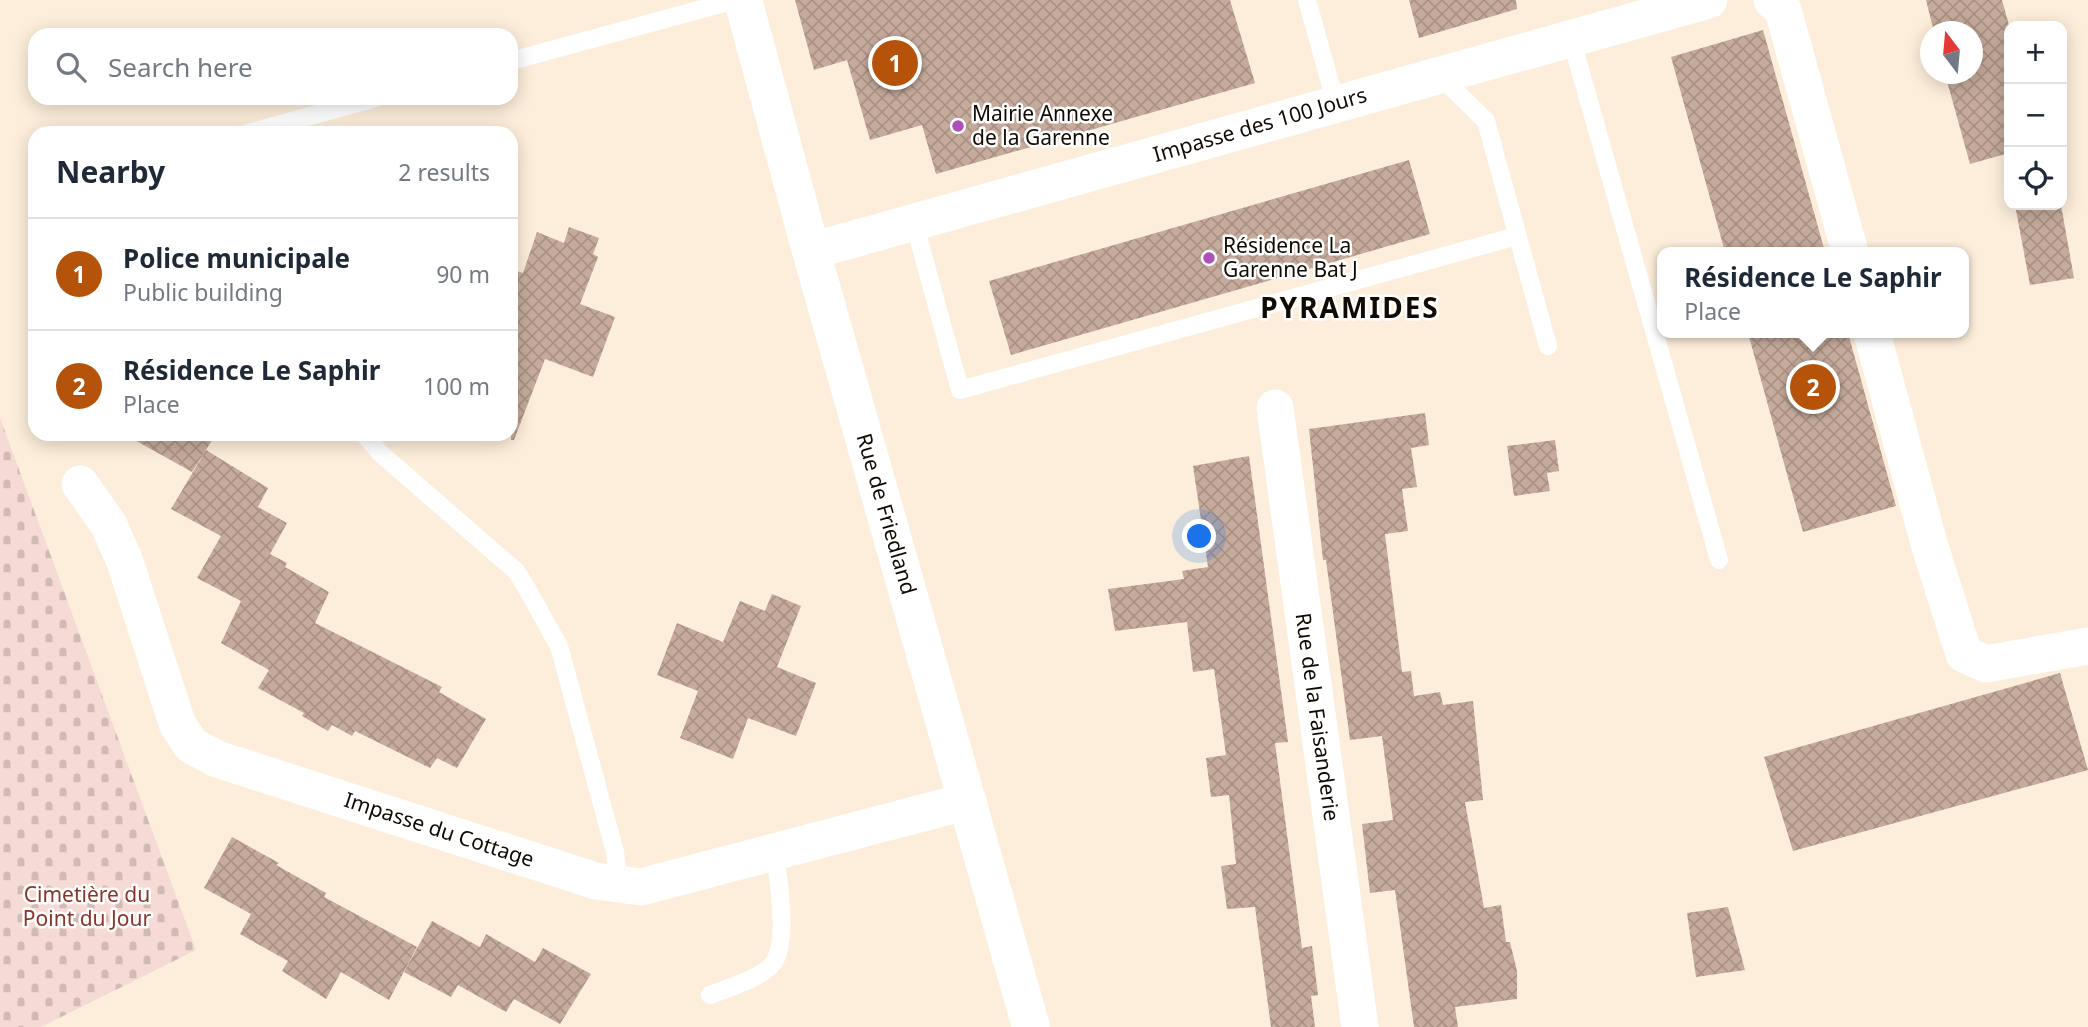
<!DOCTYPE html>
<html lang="en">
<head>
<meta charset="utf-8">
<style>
	body { margin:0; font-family:"Noto Sans",sans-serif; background:#f2f2f3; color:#1f2937 }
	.controls { position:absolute; right:21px; top:21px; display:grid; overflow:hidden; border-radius:14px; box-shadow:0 4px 18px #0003 }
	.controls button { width:63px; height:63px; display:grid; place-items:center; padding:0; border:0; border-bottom:2px solid #e0e1e3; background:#fff; color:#1f2937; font:35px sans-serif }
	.compass { position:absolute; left:1920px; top:21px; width:63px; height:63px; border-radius:50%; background:#fff; box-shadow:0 4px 18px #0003; rotate:344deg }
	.you { position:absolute; left:1200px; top:537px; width:24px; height:24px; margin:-18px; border:5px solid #fff; border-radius:50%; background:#1a73e8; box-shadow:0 0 0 10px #1a73e833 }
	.badge { display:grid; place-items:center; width:46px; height:46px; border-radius:50%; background:#b45309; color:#fff; font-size:23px; font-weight:700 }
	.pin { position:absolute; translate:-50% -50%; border:4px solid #fff; box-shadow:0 2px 7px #0006 }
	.popup { position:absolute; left:1657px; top:247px; width:312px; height:91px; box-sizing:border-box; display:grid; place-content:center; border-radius:14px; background:#fff; filter:drop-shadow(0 2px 5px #0005); font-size:23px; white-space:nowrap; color:#747a83 }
	.popup b { font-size:26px; color:#1f2937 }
	.popup::after { content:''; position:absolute; left:50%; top:100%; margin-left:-14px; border:14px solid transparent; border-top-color:#fff }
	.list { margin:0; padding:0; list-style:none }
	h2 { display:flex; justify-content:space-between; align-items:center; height:91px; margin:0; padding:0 28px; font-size:30px }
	h2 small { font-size:23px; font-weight:400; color:#747a83 }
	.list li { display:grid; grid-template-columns:46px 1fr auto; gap:21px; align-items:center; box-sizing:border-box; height:112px; padding:0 28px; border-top:2px solid #e0e1e3 }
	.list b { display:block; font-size:26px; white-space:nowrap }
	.list p { margin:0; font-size:23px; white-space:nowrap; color:#747a83 }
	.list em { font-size:23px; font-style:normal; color:#747a83 }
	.icon { flex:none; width:38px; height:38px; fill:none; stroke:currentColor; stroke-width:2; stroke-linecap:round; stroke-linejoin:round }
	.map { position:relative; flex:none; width:2088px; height:1027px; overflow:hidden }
	.search { position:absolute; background:#fff; box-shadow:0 4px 18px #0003; left:28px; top:28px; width:490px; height:77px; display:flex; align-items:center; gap:18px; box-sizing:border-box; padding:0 24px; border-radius:21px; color:#747a83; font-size:26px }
	.panel { position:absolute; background:#fff; box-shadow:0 4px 18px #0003; left:28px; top:126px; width:490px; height:315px; border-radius:21px }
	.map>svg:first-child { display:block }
	.cemetery { fill:url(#cemetery-stones) }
	.building { fill:url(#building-cross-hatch) }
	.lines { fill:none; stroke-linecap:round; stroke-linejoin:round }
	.service { stroke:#fff; stroke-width:18 }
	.minor { stroke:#fff; stroke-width:37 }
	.tertiary { stroke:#fff; stroke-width:38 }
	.poi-dot { fill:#af4fb7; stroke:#fff; stroke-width:2.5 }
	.labels { text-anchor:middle; stroke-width:5; stroke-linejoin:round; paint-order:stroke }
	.poi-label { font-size:21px; fill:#100a04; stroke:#fff; text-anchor:start }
	.street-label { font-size:21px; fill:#100a04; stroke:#fff }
	.park-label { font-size:21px; fill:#88352a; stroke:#fff }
	.district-label { font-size:28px; font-weight:bold; letter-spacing:2px; fill:#100a04; stroke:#fff }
</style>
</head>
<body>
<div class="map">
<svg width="2088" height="1027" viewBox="0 0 2088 1027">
	<defs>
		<pattern id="cemetery-stones" width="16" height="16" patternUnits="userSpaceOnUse" patternTransform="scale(1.75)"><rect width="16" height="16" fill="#f6dad5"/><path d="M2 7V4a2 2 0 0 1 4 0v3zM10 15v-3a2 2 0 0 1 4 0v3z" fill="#d2bab5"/></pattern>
		<pattern id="building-cross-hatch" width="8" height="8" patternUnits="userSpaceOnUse" patternTransform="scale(1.75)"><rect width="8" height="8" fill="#c6ab9c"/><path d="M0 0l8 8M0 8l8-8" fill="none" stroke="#a99285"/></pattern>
	</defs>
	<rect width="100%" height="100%" fill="#fdeedb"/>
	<polygon class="cemetery" points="0,418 196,950 41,1027 0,1027"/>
	<g class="building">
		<polygon points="795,0 1230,0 1255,83 936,174 922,125 870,140 847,60 814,70"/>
		<polygon points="1409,0 1516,0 1517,9 1419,38"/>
		<polygon points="1926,0 2002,0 2009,25 2009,153 1970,164 1945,74 1972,74 1972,32 1934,32"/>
		<polygon points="1763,30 1825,252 1725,252 1671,57"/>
		<polygon points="1409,160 1430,234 1011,355 989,281"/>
		<polygon points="2015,205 2061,205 2074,278 2030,285"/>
		<polygon points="569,227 599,238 593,254 598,257 580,304 615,317 593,377 545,359 514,440 511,440 511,269 523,273 537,232 564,243"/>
		<polygon points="1748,333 1848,333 1896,506 1803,532"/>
		<polygon points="1425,413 1429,445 1411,448 1417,487 1402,489 1408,531 1385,534 1402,672 1411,671 1414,696 1440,692 1443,705 1473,701 1483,800 1465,802 1484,908 1501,905 1506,942 1510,942 1517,971 1517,999 1455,1007 1458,1027 1414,1027 1395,890 1370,893 1362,824 1393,820 1382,736 1350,740 1326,560 1323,560 1309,429"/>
		<polygon points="124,434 216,434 192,472"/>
		<polygon points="1555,440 1559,471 1547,473 1550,491 1514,496 1507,446"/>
		<polygon points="206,450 268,488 258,507 287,523 270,554 287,563 285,567 329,592 315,623 442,687 439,692 486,719 457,768 437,758 430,768 355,731 352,736 332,725 328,731 302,716 304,713 258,688 269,670 221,643 241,601 197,578 221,536 171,509"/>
		<polygon points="1249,456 1288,742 1275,743 1302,948 1312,946 1318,995 1311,996 1315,1027 1271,1027 1255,907 1227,909 1221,866 1236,864 1229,795 1211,797 1206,758 1226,755 1214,669 1193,672 1187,622 1115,631 1108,589 1184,579 1182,571 1208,567 1193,466"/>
		<polygon points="772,594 801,606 777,667 816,683 796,736 748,718 733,759 680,738 698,691 657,675 677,623 723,642 740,601 765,611"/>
		<polygon points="2060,673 2088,770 1793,851 1764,757"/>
		<polygon points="232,837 279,863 276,865 326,893 324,897 417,947 389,1000 341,972 326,999 282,971 288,961 240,934 251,914 204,888"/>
		<polygon points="1728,907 1745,970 1696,977 1687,913"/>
		<polygon points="432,921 480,947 486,934 535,962 543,948 591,974 560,1024 514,999 506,1012 458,985 451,997 404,972"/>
	</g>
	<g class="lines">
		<g class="service">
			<polyline points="1307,0 1336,104"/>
			<polyline points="1571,38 1719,560"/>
			<polyline points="511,61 735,0"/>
			<polyline points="1439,75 1486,121 1548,346"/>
			<polyline points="248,133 376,98"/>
			<polyline points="914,222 960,390 1517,236"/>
			<path d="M364,434l16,19 136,118c16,24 28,50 43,75l56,206 4,34"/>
			<path d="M710,995c18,-7 53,-17 64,-33 14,-21 5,-84 0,-109"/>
		</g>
		<g class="minor">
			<polyline points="1772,0 1783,10 1850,252"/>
			<polyline points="811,251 1709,0"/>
			<polyline points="1872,333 1930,547 1964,654 1986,664 2088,646"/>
			<polyline points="1275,408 1360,1027"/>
			<polyline points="80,484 109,525 125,562 177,723 191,745 217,759 596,881 641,887 968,801"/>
		</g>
		<polyline class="tertiary" points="743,0 811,251 1031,1027"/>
	</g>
	<g class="poi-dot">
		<circle cx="958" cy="126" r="7"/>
		<circle cx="1209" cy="258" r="7"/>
	</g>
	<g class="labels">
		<g class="poi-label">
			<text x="972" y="121">Mairie Annexe<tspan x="972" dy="24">de la Garenne</tspan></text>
			<text x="1223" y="253">Résidence La<tspan x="1223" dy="24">Garenne Bat J</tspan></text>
		</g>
		<g class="street-label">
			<text transform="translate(1260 125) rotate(-16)" y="7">Impasse des 100 Jours</text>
			<text transform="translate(886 514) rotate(74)" y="7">Rue de Friedland</text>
			<text transform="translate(1317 717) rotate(82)" y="7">Rue de la Faisanderie</text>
			<text transform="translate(439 830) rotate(18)" y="7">Impasse du Cottage</text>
		</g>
		<g class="park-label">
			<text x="87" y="902">Cimetière du<tspan x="87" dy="24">Point du Jour</tspan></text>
		</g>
		<g class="district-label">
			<text x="1350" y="318">PYRAMIDES</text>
		</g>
	</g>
</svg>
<div class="controls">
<button>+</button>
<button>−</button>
<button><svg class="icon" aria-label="locate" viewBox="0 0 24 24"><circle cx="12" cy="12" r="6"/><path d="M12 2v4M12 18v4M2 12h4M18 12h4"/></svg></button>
</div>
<svg class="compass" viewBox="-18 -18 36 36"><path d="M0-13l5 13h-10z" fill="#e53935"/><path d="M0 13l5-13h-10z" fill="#747a83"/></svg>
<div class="you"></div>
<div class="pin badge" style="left:895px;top:63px">1</div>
<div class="pin badge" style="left:1813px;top:387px">2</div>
<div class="popup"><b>Résidence Le Saphir</b>Place</div>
<div class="search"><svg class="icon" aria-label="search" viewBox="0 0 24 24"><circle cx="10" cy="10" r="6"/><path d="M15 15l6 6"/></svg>Search here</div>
<section class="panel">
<h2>Nearby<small>2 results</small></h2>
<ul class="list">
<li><span class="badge">1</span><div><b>Police municipale</b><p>Public building</p></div><em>90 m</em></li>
<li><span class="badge">2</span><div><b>Résidence Le Saphir</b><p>Place</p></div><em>100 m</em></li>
</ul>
</section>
</div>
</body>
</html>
